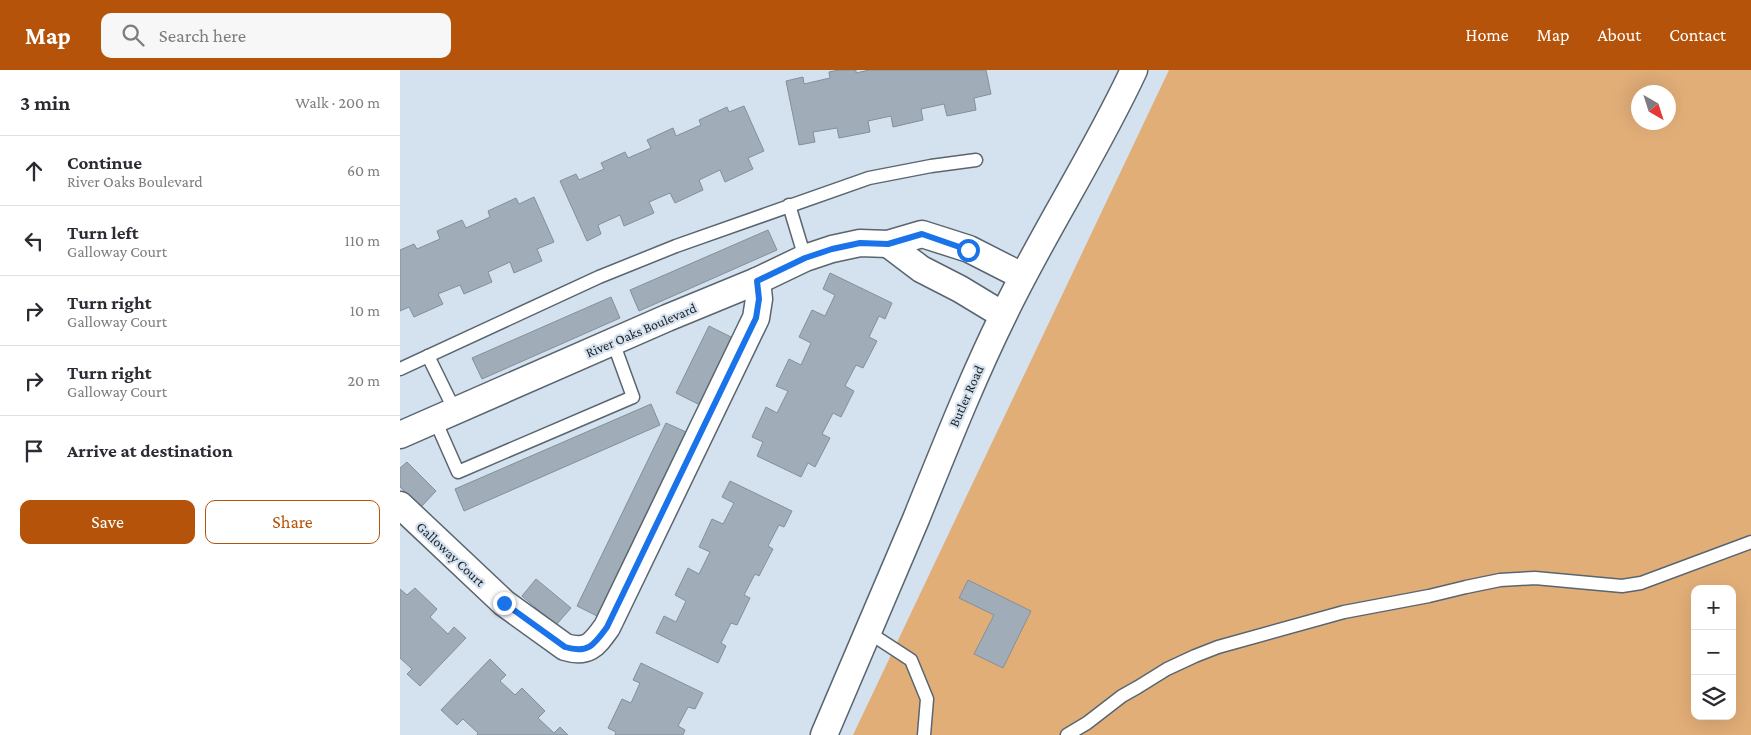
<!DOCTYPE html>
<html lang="en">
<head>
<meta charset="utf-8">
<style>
	body { margin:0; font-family:"Crimson Pro",serif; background:#f7f7f7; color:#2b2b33 }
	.controls { position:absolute; right:15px; bottom:15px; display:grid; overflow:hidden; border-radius:10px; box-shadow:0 5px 20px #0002 }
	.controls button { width:45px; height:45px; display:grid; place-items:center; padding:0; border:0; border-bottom:1px solid #e1e1e2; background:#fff; color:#2b2b33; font:25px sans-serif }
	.compass { position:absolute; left:1231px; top:15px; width:45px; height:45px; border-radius:50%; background:#fff; box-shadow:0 5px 20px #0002; rotate:141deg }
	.stop { position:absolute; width:15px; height:15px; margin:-11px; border:4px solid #1a73e8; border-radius:50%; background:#fff }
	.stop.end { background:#1a73e8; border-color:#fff; box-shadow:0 1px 5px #0008 }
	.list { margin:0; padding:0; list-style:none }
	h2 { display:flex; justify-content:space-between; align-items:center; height:65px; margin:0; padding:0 20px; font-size:21px }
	h2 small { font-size:16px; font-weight:400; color:#7c7c81 }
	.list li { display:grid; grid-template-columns:32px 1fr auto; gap:15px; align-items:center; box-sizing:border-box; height:70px; padding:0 20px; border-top:1px solid #e1e1e2 }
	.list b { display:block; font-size:19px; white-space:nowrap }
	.list p { margin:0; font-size:16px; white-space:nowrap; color:#7c7c81 }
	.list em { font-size:16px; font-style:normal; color:#7c7c81 }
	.actions { display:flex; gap:10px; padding:15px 20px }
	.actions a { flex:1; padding:11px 0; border:1px solid #b45309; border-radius:10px; text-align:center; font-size:18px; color:#b45309 }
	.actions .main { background:#b45309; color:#fff }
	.icon { flex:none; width:28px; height:28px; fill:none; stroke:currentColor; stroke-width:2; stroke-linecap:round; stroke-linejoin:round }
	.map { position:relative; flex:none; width:1351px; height:665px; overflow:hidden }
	header { display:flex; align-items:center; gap:30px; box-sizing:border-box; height:70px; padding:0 25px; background:#b45309; color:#fff }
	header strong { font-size:24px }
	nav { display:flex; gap:28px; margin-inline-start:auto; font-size:18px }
	.search { width:350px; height:45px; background:#f7f7f7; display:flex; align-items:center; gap:12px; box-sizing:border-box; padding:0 18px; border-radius:10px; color:#7c7c81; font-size:19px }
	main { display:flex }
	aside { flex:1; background:#fff }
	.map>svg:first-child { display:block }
	.green { fill:#e2ae78; fill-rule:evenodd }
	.building { fill:#a0adb9; stroke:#83909b }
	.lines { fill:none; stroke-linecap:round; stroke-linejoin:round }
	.service-casing { stroke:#59656f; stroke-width:15 }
	.minor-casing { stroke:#59656f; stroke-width:29 }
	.service { stroke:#fff; stroke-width:12 }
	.minor { stroke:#fff; stroke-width:26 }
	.route { stroke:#1a73e8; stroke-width:6 }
	.labels { text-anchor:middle; stroke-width:4.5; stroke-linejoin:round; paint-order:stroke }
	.street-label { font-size:14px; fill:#1d2227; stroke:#d4e1ee }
</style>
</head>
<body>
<header>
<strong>Map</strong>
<div class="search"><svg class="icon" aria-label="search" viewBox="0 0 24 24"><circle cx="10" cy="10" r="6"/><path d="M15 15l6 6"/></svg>Search here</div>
<nav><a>Home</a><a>Map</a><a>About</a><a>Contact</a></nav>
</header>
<main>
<aside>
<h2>3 min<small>Walk · 200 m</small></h2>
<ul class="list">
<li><svg class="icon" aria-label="ahead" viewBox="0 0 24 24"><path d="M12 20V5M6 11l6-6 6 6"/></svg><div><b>Continue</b><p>River Oaks Boulevard</p></div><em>60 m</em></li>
<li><svg class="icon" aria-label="left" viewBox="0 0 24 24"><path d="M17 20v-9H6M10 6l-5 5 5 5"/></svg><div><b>Turn left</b><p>Galloway Court</p></div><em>110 m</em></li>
<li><svg class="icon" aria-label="right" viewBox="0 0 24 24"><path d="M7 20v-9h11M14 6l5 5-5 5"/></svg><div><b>Turn right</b><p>Galloway Court</p></div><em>10 m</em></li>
<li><svg class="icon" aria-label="right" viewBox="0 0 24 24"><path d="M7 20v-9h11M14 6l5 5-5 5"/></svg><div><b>Turn right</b><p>Galloway Court</p></div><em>20 m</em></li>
<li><svg class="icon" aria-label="arrive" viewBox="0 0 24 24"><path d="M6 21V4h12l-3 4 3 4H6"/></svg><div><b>Arrive at destination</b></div></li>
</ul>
<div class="actions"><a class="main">Save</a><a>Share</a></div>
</aside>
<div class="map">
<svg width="1351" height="665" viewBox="0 0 1351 665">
	<rect width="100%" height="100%" fill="#d4e1ee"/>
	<path class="green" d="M769,0h582v665h-898zM1238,22h30v30h-30zM1295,519h37v127h-37z"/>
	<g class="building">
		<polygon points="439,0 456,0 456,3 469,0 586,0 591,24 574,28 576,40 547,46 544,34 521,39 523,50 493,57 491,46 468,51 470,62 439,68 437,58 413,62 415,72 399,75 386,11 403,7 404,14 430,8 429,2"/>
		<polygon points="344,36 364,81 348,88 353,99 325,112 320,100 299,110 303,120 275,133 270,123 249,132 254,143 224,156 220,145 198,155 201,164 187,171 160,111 176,104 179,110 204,99 201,93 225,82 228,88 251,78 247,70 273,58 276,66 301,55 299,50 327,37 329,42"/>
		<polygon points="134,127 154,172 137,179 142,191 114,203 110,192 88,202 92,212 64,224 60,215 38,224 43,234 14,247 9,237 0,241 0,180 14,174 17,179 40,169 37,161 62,150 66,158 90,147 88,141 116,128 119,134"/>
		<polygon points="368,160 377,180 239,241 230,220"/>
		<polygon points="430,203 492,233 485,249 479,246 469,267 477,271 463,298 456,295 445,316 454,321 441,347 433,343 422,364 430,368 415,397 408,393 401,407 357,386 363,372 352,367 366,337 377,343 388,321 376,316 389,289 401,295 411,273 399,267 412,240 425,246 435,225 423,219"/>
		<polygon points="211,227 220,248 82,309 72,288"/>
		<polygon points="309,256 333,268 300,335 276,323"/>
		<polygon points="251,334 260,355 64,441 55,419"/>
		<polygon points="266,353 286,362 197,546 177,536"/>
		<polygon points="7,392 36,421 21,437 0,417 0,398"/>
		<polygon points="330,411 392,441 384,457 379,455 368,476 373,479 359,506 355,504 344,525 350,528 337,555 331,553 321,573 326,576 318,593 256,563 264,546 276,552 286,531 275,525 288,498 299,504 310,482 299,477 312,449 323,454 334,433 322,427"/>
		<polygon points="136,509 171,538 156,555 122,526"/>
		<polygon points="568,510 631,541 603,598 574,584 594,545 559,528"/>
		<polygon points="15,518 37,539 30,547 48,564 54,557 66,568 20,616 7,604 12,599 0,588 0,519 7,525"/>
		<polygon points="90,589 106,605 100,611 115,625 122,618 145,641 138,648 154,663 160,657 168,665 77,665 78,663 63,649 57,655 41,640"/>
		<polygon points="241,593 303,623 295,639 288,637 278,656 285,660 283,665 215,665 216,662 208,658 222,629 231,633 240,613 233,610"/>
	</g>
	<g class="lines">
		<g class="service-casing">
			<g id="service">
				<polyline points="389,135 405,188"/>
				<polyline points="28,286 55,341"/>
				<polyline points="0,299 199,207 276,176 469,108 531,96 576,90"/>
				<polyline points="35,350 58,402 233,327 213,272"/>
				<polyline points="468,562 511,590 527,629 524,665"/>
				<polyline points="667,665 687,653 722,626 738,617 767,599 795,586 818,577 944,542 1029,526 1066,517 1100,510 1135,508 1222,516 1241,513 1351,472"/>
			</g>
		</g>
		<g class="minor-casing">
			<g id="minor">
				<polyline points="488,174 521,199 560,219 603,245"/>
				<polyline points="0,365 267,248 357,211 405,188 432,179 460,173 488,174 522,164 569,179 622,206"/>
				<path d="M0,435l104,98 61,44c23,7 29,-2 42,-20l149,-309 3,-19 -2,-18"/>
				<path d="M424,665c31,-72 62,-144 92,-216 28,-69 55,-138 88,-205 40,-83 91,-160 130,-244"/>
			</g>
		</g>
		<use href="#service" class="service"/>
		<use href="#minor" class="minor"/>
	</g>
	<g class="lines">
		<path class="route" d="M104,533l61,44c23,7 29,-2 42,-20l149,-309 3,-19 -2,-18 48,-23 27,-9 28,-6 28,1 34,-10 46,16"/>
	</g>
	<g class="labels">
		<g class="street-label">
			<text transform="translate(241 260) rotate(-23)" y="5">River Oaks Boulevard</text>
			<text transform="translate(566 326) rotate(-66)" y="5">Butler Road</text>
			<text transform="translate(51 484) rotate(43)" y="5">Galloway Court</text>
		</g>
	</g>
</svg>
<div class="controls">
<button>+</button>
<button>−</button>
<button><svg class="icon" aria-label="layers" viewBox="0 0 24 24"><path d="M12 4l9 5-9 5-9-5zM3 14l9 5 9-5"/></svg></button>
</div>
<svg class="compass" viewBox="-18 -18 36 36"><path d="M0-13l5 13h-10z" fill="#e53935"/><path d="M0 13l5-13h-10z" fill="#7c7c81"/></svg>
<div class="stop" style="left:568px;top:180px"></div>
<div class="stop end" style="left:104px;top:533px"></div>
</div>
</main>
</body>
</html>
